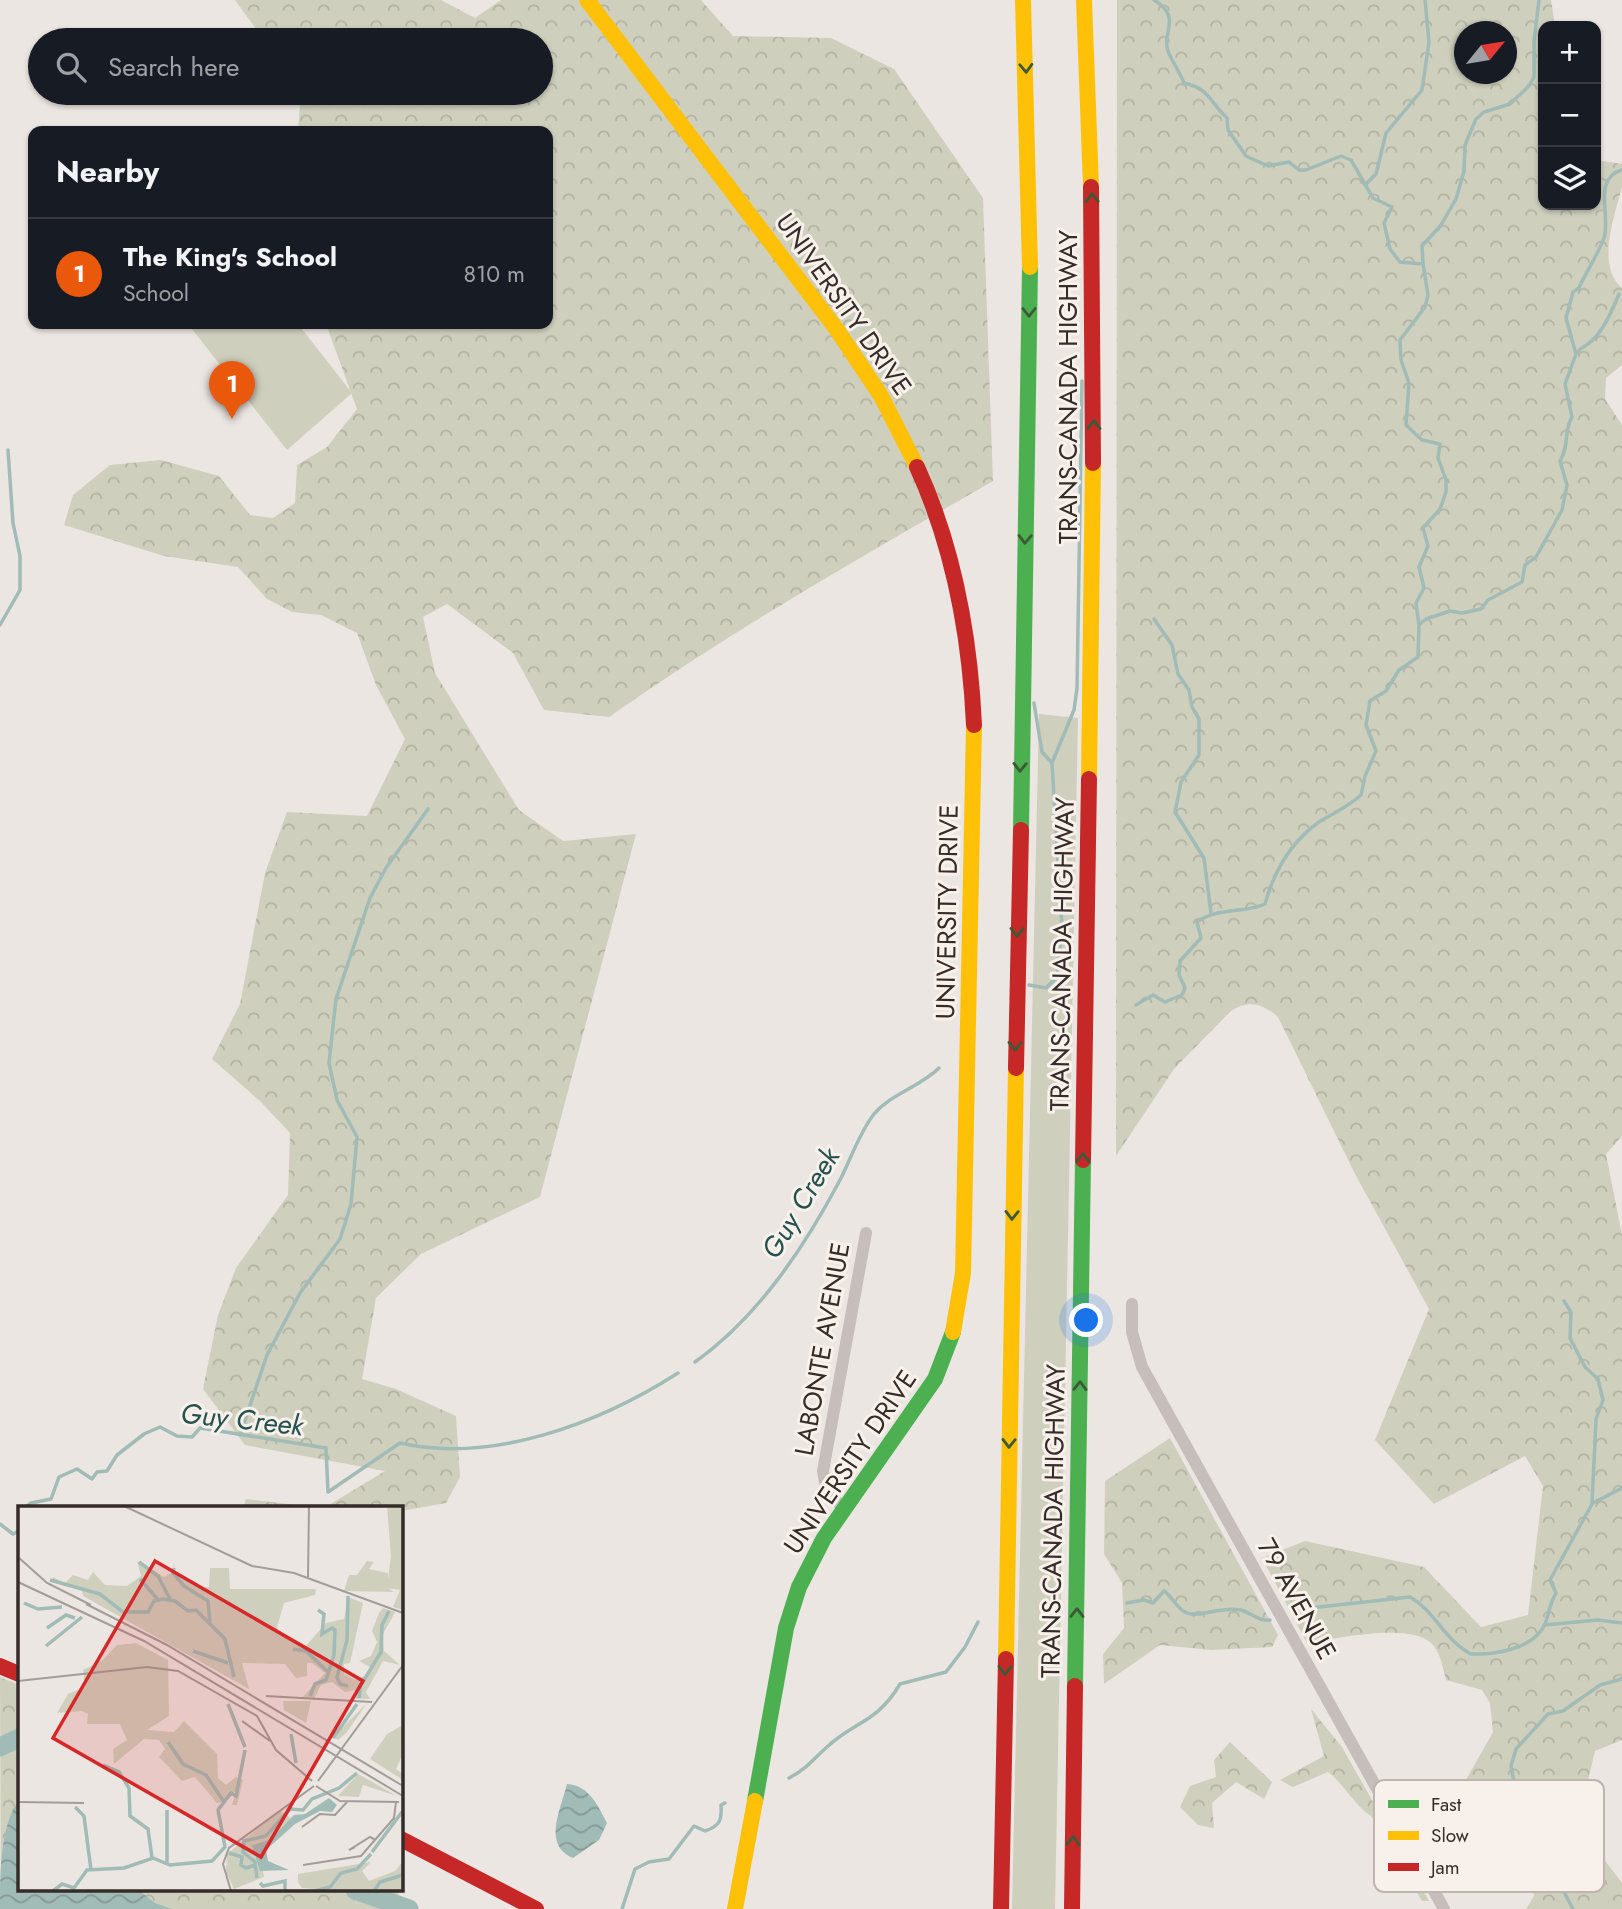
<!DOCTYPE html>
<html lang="en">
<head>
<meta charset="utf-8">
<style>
	body { margin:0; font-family:Jost,sans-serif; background:#20242c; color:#f1f3f6 }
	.controls { position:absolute; right:21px; top:21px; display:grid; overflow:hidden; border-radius:14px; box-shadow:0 2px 5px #0004 }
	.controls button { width:63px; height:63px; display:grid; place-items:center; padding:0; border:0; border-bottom:2px solid #363941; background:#171b24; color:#f1f3f6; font:35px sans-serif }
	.compass { position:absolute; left:1454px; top:21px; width:63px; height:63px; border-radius:50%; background:#171b24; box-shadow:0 2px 5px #0004; rotate:60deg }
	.you { position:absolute; left:1087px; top:1321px; width:24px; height:24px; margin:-18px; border:5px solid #fff; border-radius:50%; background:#1a73e8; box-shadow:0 0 0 10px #1a73e833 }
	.badge { display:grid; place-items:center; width:46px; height:46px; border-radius:50%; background:#ea580c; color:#fff; font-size:23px; font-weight:700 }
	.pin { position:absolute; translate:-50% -58px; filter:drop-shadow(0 2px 4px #0008) }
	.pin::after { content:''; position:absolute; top:37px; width:24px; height:21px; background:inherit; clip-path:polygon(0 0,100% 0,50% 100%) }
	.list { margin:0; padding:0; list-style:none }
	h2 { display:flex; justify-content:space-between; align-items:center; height:91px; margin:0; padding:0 28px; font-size:30px }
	h2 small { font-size:23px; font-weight:400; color:#9ea1a6 }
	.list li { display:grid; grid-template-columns:46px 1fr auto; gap:21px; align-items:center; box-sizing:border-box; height:112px; padding:0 28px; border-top:2px solid #363941 }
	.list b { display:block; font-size:26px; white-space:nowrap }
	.list p { margin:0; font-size:23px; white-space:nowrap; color:#9ea1a6 }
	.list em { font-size:23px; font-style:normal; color:#9ea1a6 }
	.icon { flex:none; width:38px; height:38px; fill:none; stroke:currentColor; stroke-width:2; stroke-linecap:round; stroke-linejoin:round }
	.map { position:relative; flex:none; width:1622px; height:1909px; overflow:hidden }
	.search { position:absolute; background:#171b24; box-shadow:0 2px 5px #0004; left:28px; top:28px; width:525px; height:77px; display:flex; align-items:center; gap:18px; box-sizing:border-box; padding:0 24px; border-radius:38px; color:#9ea1a6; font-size:26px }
	.panel { position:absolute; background:#171b24; box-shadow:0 2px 5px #0004; left:28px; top:126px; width:525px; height:203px; border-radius:14px }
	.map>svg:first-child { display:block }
	.grass { fill:#cfcfbe }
	.forest { fill:url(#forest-crowns); fill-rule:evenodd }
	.water { fill:url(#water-waves) }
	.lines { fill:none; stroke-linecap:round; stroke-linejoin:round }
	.stream { stroke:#a1bbb7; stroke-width:3.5 }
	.river { stroke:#a1bbb7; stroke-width:19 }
	.street { stroke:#c5bebb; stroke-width:12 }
	.fast { stroke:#4caf50; stroke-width:16 }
	.slow { stroke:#ffc107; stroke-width:16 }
	.jam { stroke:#c62828; stroke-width:16 }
	.oneway { stroke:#3d5a37 }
	.labels { text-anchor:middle; stroke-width:6; stroke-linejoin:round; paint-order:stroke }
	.street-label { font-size:26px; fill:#352c2a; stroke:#f8f0ea }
	.water-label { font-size:28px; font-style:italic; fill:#25514e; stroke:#f8f0ea }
	.inset-river { fill:none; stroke:#a1bbb7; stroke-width:3.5 }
	.inset-road { fill:none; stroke:#a39c98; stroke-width:2 }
	.view { fill:#d62828; fill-opacity:0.15; stroke:#d62828; stroke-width:3.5 }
	.inset-edge { fill:none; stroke:#352c2a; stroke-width:3.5 }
	.key { fill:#f8f0ea; stroke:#beb5b0; stroke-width:2 }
	.key-label { font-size:19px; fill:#352c2a }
</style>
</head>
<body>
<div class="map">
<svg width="1622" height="1909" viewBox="0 0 1622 1909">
	<defs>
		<pattern id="forest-crowns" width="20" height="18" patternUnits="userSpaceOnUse" patternTransform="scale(1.75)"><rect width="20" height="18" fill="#cfcfbe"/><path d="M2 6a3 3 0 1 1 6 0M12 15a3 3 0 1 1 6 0" fill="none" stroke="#b2b2a3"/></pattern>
		<pattern id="water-waves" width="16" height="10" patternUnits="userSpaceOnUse" patternTransform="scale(1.75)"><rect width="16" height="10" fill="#a1bbb7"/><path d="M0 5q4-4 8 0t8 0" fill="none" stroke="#849895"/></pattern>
	</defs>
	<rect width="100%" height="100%" fill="#ece6e2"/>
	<g class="grass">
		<polygon points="188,324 298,324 352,393 287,450"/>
		<polygon points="1039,714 1078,718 1055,1909 1012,1909"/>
	</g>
	<g class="forest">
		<path d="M235,0h206l34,18 26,-18h200l32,36 98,2 63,31 89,129 10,283c-130,75 -261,149 -384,236l-65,-7 -31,-57 -66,-49 -24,13 12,56 84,137 44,31 73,-7 -96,363 -119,57 -45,44 -14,81 34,10 60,27 4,61 -14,26 -45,8v-3h-158l3,-9 78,9 61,-37 -140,-26 -42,-56 15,-74 18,-47 52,-73 2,-62 -29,-31 -49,-43 28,-55 25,-131 22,-61 80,4 38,-77 -29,-54 -19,-52 -36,-18 -29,-3 -25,-13 -29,-32 -74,-11 -100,-31 9,-30 37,-30 51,-5 58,16 31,39 23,3 22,-15 2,-38 30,-18 30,-38 -31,-85h222v-193h-250l3,-38h240v-53h-277z"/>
		<path d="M1117,0h434l4,26h-12v179h53v-45l26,4c0,6 0,16 0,22 -6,27 -27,79 0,102v77l-16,13 -1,21 17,26v711l-16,18 16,81v505l-27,11 -12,50 14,49 25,33v26h-96l8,-13 -2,-15 -18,-12 -10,-30 -28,-11 -9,-50 26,-46 -3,-29 -8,-13 -36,-10c-3,-11 -5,-26 -13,-35 -21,-24 -97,-6 -126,-2l-45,-85 43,-17 119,26 57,60 47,-12 15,-129 -18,-30 -91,48 -59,-64 54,-131 -74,-135 -77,-157c-15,-13 -29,-18 -47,-6l-57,58 -58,87zM1464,32h42v42h-42z"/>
		<polygon points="1170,1438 1278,1635 1272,1647 1211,1650 1160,1645 1104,1684 1103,1654 1124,1628 1122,1583 1104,1554 1105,1481"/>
		<polygon points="0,1677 19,1685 19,1890 1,1909"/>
		<path d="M1311,1709l31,38 87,154h-7l-51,-85c-18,-12 -26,-31 -43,-44l-35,15 -13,-7 44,-24z"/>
		<polygon points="1230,1742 1272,1782 1264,1799 1236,1782 1212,1803 1214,1828 1198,1825 1180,1807 1190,1786 1216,1777 1214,1760"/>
		<polygon points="66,1890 399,1890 396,1909 134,1909"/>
	</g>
	<g class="water">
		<path d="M567,1784c22,1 31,22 40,39l-8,17 -26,18c-31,-13 -12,-49 -6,-74z"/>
		<path d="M19,1800v90h119l17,13 17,6h-172c0,-33 0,-85 19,-109z"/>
	</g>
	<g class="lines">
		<g class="stream">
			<polyline points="1365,185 1376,174 1386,133 1422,90 1429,42 1425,0"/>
			<polyline points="1423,263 1422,246 1441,225 1456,199 1464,171 1465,145 1476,119 1484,112 1510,104 1529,86 1534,77 1534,41 1539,0"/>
			<path d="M1577,353c4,-7 7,-5 12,-10 13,-9 24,-34 30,-49"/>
			<polyline points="1154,619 1172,645 1178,674 1189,690 1192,707 1199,719 1199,755 1181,782 1175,812 1204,858 1211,913"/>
			<path d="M1420,624l6,-5 24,-8 12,2 19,-4 7,-9 34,-18 3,-17 11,-8 26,-47 5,-25 -7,-24c10,-16 3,-29 12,-44l-7,-33 11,-30 -10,-36 7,-26 6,-4c7,-17 19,-33 25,-50 7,-21 -12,-60 18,-68"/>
			<polyline points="0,625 20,590 20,556 13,523 8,450"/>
			<polyline points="1034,703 1042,752 1052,763"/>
			<polyline points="1029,985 1046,988 1057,977 1062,928 1052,763 1074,710 1077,688 1082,381"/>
			<path d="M1136,1005l17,-10 12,7 17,-7 3,-7 -6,-13 1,-14 21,-23 -4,-16c21,-15 45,-8 68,-18 9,-33 26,-62 54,-82 14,-9 29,-15 42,-27l4,-19 11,-25 -10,-26 4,-24 16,-10 13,-21 19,-13 1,-32 -3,-22 8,-15 -5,-21 9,-21 -5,-18 17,-19 6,-17v-12l-8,-22 2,-14 -18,-4 -16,-15 3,-42 -8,-23 -1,-20 25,-33 3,-12 -5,-31 -23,-2 -10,-13 -6,-26 8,-16 -19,-9 -22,-38 -10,-4 -35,14h-7l-10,-8 -21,4 -22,-10 -18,-26 -1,-12c-18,-17 -17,-29 -43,-35 -4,-11 -12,-21 -16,-32 -7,-19 15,-33 -14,-51"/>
			<path d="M695,1362c63,-45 109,-114 145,-182 11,-21 19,-47 34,-66 18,-21 46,-27 65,-46"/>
			<polyline points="240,1435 267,1355 300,1293 340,1239 351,1204 357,1137 337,1100 329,1063 336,999 370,898 386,868 428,809"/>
			<polyline points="1593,1503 1622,1488"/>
			<path d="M24,1508l7,-5 20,-4 8,-22 18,-8 15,10 5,-7 10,-1 10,-16 27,-21 16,-7 17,9 15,1 8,-9 126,20 2,44 72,-49c93,21 200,-20 278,-70"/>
			<polyline points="0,1524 13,1534 19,1531"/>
			<path d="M1127,1603l17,-3 9,3 11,-12c9,6 13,19 23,22 11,5 35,-7 54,-3 10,3 19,12 29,10"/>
			<path d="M1301,1609l109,-12c25,14 35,44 61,57 24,1 63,-5 74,-30 4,-11 5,-21 11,-31l-6,-13 42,-76 4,-85 7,-19 -5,-21 -13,-12 -15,-29 1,-26 -7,-11"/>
			<polyline points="1544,1625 1598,1620 1622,1623"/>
			<path d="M789,1778c19,-10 23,-18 38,-31 28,-26 50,-24 73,-63l46,-12 19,-25 13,-25"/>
			<polyline points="1533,1830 1515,1787 1511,1766 1516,1749 1548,1714 1563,1711 1600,1685 1622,1679"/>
			<polyline points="1540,1847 1573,1909"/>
			<path d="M622,1909l13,-40 14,-7 20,-3 25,-33 11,5c15,-5 17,-11 16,-26l4,-2"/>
		</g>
		<g class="river">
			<polyline points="0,1747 19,1738"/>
			<polyline points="355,1890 409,1909"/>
		</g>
		<g class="street">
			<polyline points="1132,1304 1132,1332 1142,1367 1444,1909"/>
			<polyline points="843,1509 826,1488 823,1471 866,1233"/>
		</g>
		<g class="fast">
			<polyline points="1021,830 1030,267"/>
			<polyline points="1075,1686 1083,1160"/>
			<polyline points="755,1801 786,1628 799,1587 824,1538 935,1379 953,1332"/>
		</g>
		<g class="slow">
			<polyline points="587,0 837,330 881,396 917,467"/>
			<polyline points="1023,0 1030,267"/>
			<polyline points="1084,0 1091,187"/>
			<polyline points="1089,779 1093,463"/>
			<polyline points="953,1332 963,1273 974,725"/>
			<polyline points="1006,1659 1016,1068"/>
			<polyline points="735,1909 755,1801"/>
		</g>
		<g class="jam">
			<polyline points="1091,187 1093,463"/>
			<path d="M917,467c37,81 53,170 57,258"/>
			<polyline points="1016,1068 1021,830"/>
			<polyline points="1083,1160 1089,779"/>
			<polyline points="0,1666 19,1674"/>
			<polyline points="401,1839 536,1909"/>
			<polyline points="1001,1909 1006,1659"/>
			<polyline points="1072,1909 1075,1686"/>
		</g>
	</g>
	<defs><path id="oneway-chevron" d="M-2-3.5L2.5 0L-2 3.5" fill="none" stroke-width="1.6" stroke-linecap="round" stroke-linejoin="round" transform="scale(1.75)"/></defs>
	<g class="oneway">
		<use href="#oneway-chevron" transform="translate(1026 68) rotate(88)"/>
		<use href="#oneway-chevron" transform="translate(1092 198) rotate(-92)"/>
		<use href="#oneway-chevron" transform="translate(1029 312) rotate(90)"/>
		<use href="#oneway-chevron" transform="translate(1094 425) rotate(-89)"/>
		<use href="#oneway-chevron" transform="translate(1025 539) rotate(91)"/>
		<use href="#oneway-chevron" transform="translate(1020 767) rotate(91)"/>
		<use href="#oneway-chevron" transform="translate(1017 932) rotate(91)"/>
		<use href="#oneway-chevron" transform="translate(1015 1046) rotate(91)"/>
		<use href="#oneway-chevron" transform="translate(1083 1158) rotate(-89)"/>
		<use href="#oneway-chevron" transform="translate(1012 1215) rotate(91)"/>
		<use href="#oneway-chevron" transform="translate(1080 1386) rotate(-89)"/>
		<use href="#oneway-chevron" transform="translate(1009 1443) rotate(91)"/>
		<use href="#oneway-chevron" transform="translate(1077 1613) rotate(-89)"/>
		<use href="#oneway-chevron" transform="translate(1005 1670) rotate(91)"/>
		<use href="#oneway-chevron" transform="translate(1073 1841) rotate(-89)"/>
	</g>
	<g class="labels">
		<g class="street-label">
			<text transform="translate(844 304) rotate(55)" y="9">UNIVERSITY DRIVE</text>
			<text transform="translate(1068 387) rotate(-90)" y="9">TRANS-CANADA HIGHWAY</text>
			<text transform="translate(947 912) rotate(-89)" y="9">UNIVERSITY DRIVE</text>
			<text transform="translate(1062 954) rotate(-89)" y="9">TRANS-CANADA HIGHWAY</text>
			<text transform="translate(822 1349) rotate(-80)" y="9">LABONTE AVENUE</text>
			<text transform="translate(850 1462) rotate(-56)" y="9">UNIVERSITY DRIVE</text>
			<text transform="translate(1053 1521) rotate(-89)" y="9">TRANS-CANADA HIGHWAY</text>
			<text transform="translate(1297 1599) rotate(61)" y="9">79 AVENUE</text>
		</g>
		<g class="water-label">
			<text transform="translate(800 1203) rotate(-59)" y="10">Guy Creek</text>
			<text transform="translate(242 1419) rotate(6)" y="10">Guy Creek</text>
		</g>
	</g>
	<g transform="translate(18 1506)">
		<rect width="385" height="385" fill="#ece6e2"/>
		<path d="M369,0h16v104l-10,-3 7,-17 -13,-2 4,-32zM349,197l-20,29 -9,8 -5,-3z" fill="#cfcfbe"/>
		<path d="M119,55l27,16 9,-5 1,-10 1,11 19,8 3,7 12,-1 1,-19h19l1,21h86l-1,6 -31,8 -7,24 3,8 25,12 21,-24 18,-4 4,-22 15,6 -13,60 -6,1v10l11,6 10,-4 5,-9 -11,-6 12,-5 6,-14 -5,-11 7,-18 4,-5 12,4 -12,22 1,17 16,14 -17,-4 -17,31 4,7h-14v-9l-11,2 -13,-10 -11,3 -7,14 -12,-1 23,-25 -13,-10h-5v13l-11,2 -11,-14 -43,-1 7,26 -166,-93 -1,-6 -29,-10v-3l12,6 8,-8 15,5 5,-8 12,13 22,1 14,-10zM349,55l7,1 -5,7 19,4v15l6,4 -50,-1 5,-16h8zM118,137l32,17 1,56 -22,14 27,2 10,-11 33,33 1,24 8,7 10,-8 7,3 -6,25h-5l5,-16 -11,13 -9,1 -22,-26 -13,4 -23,-24 6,-8 -6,-9 -15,-1 -30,25 -1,-15 14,-9 -7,-16h-33l1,-10 -6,-3 -25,2 11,-19 17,-7 -2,-17 20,-10 14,-15zM265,195h28l-5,22 -22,-13zM385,219l-2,33 -5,11 7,5v6l-33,-21 17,-25zM340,268l39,22 -34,-11 -4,12 -21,-1zM262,304l13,10 -33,32 4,25 -30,12 -8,-17 1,-18zM385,355v30h-68l-33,-3 -4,-6v-8l73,-12 -9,9 7,10 26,-10z" fill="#cfcfbe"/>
		<path d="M311,292l8,7 -5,7 -12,-1 -25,13 -29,26 2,11 21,9 -29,1 -8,-26 18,-5 24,-25 11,-1z" fill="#a1bbb7"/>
		<path class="inset-river" d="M121,56l19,14 12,23M156,62l-1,5 11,13 24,15 2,21M122,73l19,22M32,74l50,14 23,18h25l6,-11 9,-2 12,2 13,10 8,-1 29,29 9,38M330,90l-1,44 -10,37 3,7 8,2M6,97l14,6 24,-2M29,122l19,-13 9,3M28,140l36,-29M275,143l13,2 21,20M175,145l35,12M292,190l5,-12 11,-4 8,-25 1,-25 -3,-2 -10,6 2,-20 -6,-4M341,192l2,-13 20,-33 1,-27 7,-14M210,198l17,43M273,228l5,29M315,232l24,-34M150,236l15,22 23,11 18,27M85,259l16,7 10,16 1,28 18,13 4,29M57,301l9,9 7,54M149,304v54M354,346l30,-40M211,347l13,4 -1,8 5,3 9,-3M239,372l-2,-16 -12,-10 1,-11 22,-5 24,-27 13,1 9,-11 27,-11 18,-15M242,377l3,3 22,-5v10M35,385l9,-7 12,4 13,-18 37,-2 29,-10 17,7 42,-4 13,-14 -7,-37 13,-17 5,3 9,-46M297,385l15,-4 11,-14 16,-4 14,-15M356,385l6,-9 23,-7"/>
		<path class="inset-road" d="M106,0l128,60 42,7 109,40M0,4v38M0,51l29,26 44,22M290,71l1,-71M0,76l126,59 259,155M68,98l81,41 236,141M0,175l129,-14 31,4 79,45 19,34 36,31M248,190l106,6M224,215l28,20M300,275l85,-116M298,280l24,15 59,1M0,296l66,1M284,321l18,-13 15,1 12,-13M337,341l-6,3 21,-13 6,3M285,359l58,-9 33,-38 2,-16M213,385l-8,-27 6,-16 85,-62"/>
		<path class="view" d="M137,55l208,120 -102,176 -208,-119z"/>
		<rect width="385" height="385" class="inset-edge"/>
	</g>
	<rect x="1374" y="1780" width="230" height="112" rx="10" class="key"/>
	<rect x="1388" y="1800" width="31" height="8" fill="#4caf50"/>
	<rect x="1388" y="1831" width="31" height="9" fill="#ffc107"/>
	<rect x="1388" y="1863" width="31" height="8" fill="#c62828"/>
	<g class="key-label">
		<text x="1431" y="1811">Fast</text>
		<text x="1431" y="1842">Slow</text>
		<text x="1431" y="1874">Jam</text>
	</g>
</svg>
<div class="controls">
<button>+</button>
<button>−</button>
<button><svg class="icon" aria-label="layers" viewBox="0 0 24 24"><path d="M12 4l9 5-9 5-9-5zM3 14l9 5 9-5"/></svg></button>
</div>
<svg class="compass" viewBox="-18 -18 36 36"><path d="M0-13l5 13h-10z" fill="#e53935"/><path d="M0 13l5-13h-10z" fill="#9ea1a6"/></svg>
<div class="you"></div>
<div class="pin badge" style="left:232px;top:419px">1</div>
<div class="search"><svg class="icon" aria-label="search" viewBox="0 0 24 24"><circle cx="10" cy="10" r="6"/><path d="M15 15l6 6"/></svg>Search here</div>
<section class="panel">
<h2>Nearby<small></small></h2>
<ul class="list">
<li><span class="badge">1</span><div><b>The King's School</b><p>School</p></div><em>810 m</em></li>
</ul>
</section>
</div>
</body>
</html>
